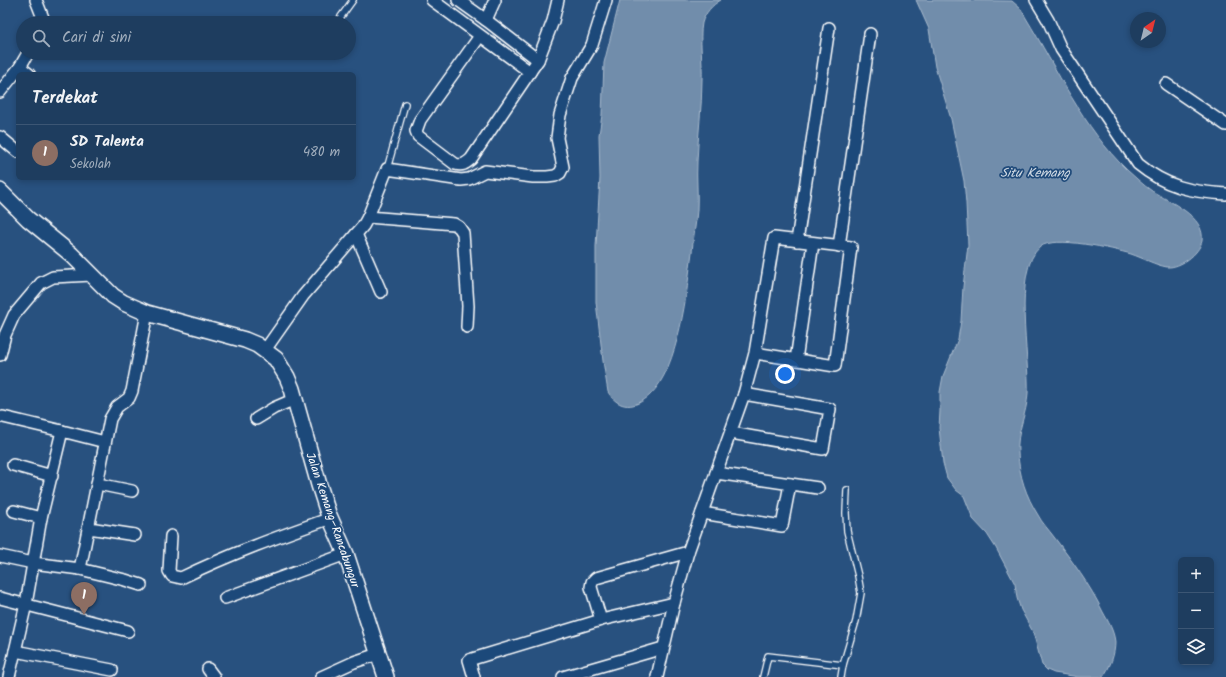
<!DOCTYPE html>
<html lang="id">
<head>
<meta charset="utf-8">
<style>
	body { margin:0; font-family:Kalam,sans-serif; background:#264465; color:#f1f3f6 }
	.controls { position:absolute; right:12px; bottom:12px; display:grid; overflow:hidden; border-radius:6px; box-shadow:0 2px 6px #0003 }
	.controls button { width:36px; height:36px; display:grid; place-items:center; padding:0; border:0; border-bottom:1px solid #3c5674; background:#1e3d5f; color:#f1f3f6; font:20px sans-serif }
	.compass { position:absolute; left:1130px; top:12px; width:36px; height:36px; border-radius:50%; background:#1e3d5f; box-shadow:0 2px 6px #0003; rotate:35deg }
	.you { position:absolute; left:785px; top:374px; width:14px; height:14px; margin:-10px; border:3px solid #fff; border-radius:50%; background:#1a73e8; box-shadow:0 0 0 6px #1a73e833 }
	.badge { display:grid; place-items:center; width:26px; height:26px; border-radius:50%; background:#ff9aa2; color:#fff; font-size:13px; font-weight:700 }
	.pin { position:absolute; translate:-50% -33px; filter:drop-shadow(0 1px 2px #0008) }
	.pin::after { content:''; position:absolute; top:21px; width:14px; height:12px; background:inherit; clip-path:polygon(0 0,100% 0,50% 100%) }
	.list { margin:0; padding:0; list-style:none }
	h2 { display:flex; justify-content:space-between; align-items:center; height:52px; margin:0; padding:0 16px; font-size:17px }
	h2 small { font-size:13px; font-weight:400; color:#a1aebd }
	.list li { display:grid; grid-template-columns:26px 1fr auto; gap:12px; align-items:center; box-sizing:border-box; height:56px; padding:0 16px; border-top:1px solid #3c5674 }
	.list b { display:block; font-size:15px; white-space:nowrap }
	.list p { margin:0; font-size:13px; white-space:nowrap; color:#a1aebd }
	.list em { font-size:13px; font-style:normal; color:#a1aebd }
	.icon { flex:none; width:22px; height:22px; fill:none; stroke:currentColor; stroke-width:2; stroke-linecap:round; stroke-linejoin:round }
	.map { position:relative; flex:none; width:1226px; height:677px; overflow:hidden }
	.search { position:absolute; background:#1e3d5f; box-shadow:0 2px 6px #0003; left:16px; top:16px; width:340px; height:44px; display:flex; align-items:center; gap:10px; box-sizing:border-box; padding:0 14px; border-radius:22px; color:#a1aebd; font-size:15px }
	.panel { position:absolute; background:#1e3d5f; box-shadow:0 2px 6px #0003; left:16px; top:72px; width:340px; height:108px; border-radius:6px }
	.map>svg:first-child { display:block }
	.water { fill:#718dab; stroke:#aabbcd }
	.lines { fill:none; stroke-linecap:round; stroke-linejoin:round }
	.lane-casing { stroke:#fff; stroke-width:8 }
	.street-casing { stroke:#fff; stroke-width:14 }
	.secondary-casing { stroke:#fff; stroke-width:18 }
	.lane { stroke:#1f4a7a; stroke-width:5.5 }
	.street { stroke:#1f4a7a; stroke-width:11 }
	.secondary { stroke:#1f4a7a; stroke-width:15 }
	.labels { text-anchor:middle; stroke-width:3.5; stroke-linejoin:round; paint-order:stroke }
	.street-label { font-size:12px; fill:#fff; stroke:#1f4a7a }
	.water-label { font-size:13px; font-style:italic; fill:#d4dde6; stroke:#1f4a7a }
</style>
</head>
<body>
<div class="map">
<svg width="1226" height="677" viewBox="0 0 1226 677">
	<rect width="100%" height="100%" fill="#28517f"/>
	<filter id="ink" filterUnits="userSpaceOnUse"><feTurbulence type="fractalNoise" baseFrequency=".025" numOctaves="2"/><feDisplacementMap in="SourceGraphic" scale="8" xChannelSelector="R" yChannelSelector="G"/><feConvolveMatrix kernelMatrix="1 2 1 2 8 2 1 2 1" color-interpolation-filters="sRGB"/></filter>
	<g filter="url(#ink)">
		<g class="water">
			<path d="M620,0h101c-9,5 -16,13 -19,23 -3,16 1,40 0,57 0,27 -4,54 -5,82 -1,16 1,32 0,48 -1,14 -4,28 -5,42 -5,38 -13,116 -42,143 -15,14 -31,15 -42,-3l-5,-31 -7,-59v-56l4,-68 -1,-43 3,-20 2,-52z"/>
			<path d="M916,0l96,1 9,8 5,9c31,51 57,110 101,152 8,7 16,15 25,21 17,11 54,25 50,50 -3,13 -22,27 -35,26 -12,-2 -24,-9 -36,-13 -17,-5 -77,-19 -91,-7 -28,24 -10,111 -12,146 -1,21 -12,39 -10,60 1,22 8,43 20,62 4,8 11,15 16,22 18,24 36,48 49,75 5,9 11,19 12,30 0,13 -5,25 -12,35h-24l-25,-4 -7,-3 -5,-5 -9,-33 -12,-22 -4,-12 -2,-14 -19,-36 -9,-14 -14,-15 -9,-23 -8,-6 -9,-12 -4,-15 -4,-35 1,-17v-19l3,-16 15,-37 3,-18 2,-34 5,-42 -2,-42 -2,-22 -13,-62 -16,-52 -6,-38z"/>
		</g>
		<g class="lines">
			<g class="lane-casing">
				<g id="lane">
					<polyline points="340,18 353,0"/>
					<polyline points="387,169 405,104"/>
					<polyline points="763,677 768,656 843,665"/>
					<polyline points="841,677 843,665 856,621 861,593 858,576 847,531 846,513 847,490"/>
				</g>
			</g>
			<g class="street-casing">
				<g id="street">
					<polyline points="36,0 45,23"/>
					<polyline points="432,0 530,72"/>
					<polyline points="458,0 486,20 538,60"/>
					<path d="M1036,0l12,20 13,29 77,115c28,23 53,28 88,30"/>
					<polyline points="486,20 495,0"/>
					<path d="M480,36l-60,84 -4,11 2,5 37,28c8,2 10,0 16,-5l67,-99 15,-39 5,-21"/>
					<polyline points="20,67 29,74"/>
					<polyline points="1166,84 1226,125"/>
					<polyline points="0,92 20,67 28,53"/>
					<polyline points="0,137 18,152"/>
					<polyline points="368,217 454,224 459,227 463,233 468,306 467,327"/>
					<polyline points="356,234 381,292"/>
					<polyline points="797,241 829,28"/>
					<polyline points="839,246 870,34"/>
					<polyline points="265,350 303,296 363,226 368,217 387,169 461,180 469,179 485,171 533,177 547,177 555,176 560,173 563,167 557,138 560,115 572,78 592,45 606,0"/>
					<polyline points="0,355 5,335 14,315 41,283 53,277 92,275"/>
					<polyline points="796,360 813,243"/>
					<polyline points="3,417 62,431"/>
					<polyline points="256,419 274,408 295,399"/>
					<polyline points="731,433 823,449 830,409 744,394"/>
					<polyline points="13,465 52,476"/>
					<polyline points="716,473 818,488"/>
					<polyline points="98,484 132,491"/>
					<polyline points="14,511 41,518"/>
					<polyline points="702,513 782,526 790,484"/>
					<polyline points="89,528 135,535"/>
					<path d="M171,536l-2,35 3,5 9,2c49,-24 99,-42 150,-60"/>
					<polyline points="0,556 33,563 80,569 110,419 117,407 129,398 132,391 147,313"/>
					<polyline points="80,569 125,580 141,585"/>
					<polyline points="0,598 128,631"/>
					<polyline points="225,598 346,554"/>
					<polyline points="601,620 591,587 592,582 596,578 688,552"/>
					<polyline points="15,651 112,670"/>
					<polyline points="208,669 214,677"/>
					<polyline points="9,677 26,604 41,518 62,431 105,442"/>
					<polyline points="321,677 354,662 378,654"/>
					<polyline points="474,677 469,660 601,620 674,603"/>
					<polyline points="563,677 663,648"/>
					<polyline points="657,677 674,603 688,552 744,394 755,353 774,238 851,247 835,366 755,353"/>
				</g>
			</g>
			<g class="secondary-casing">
				<polyline id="secondary" points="0,191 28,219 71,254 113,296 124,303 147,313 245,340 257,345 276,359 287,377 292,389 319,485 328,513 346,554 386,677"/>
			</g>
			<use href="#lane" class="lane"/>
			<use href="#street" class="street"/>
			<use href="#secondary" class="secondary"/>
		</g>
	</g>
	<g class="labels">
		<g class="street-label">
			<text transform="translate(333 520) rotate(71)" y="4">Jalan Kemang–Rancabungur</text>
		</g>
		<g class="water-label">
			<text x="1035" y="177">Situ Kemang</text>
		</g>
	</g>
</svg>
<div class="controls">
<button>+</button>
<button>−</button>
<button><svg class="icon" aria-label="layers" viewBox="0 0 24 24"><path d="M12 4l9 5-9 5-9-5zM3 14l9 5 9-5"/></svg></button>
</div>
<svg class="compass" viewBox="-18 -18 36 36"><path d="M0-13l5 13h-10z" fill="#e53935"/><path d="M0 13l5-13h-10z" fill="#a1aebd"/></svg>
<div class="you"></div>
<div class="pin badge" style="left:84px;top:615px;background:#8d6e63">1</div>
<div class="search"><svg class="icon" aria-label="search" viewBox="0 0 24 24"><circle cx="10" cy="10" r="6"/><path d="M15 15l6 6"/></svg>Cari di sini</div>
<section class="panel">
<h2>Terdekat<small></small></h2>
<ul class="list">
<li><span class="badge" style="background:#8d6e63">1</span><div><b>SD Talenta</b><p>Sekolah</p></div><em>480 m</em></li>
</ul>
</section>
</div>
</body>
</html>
